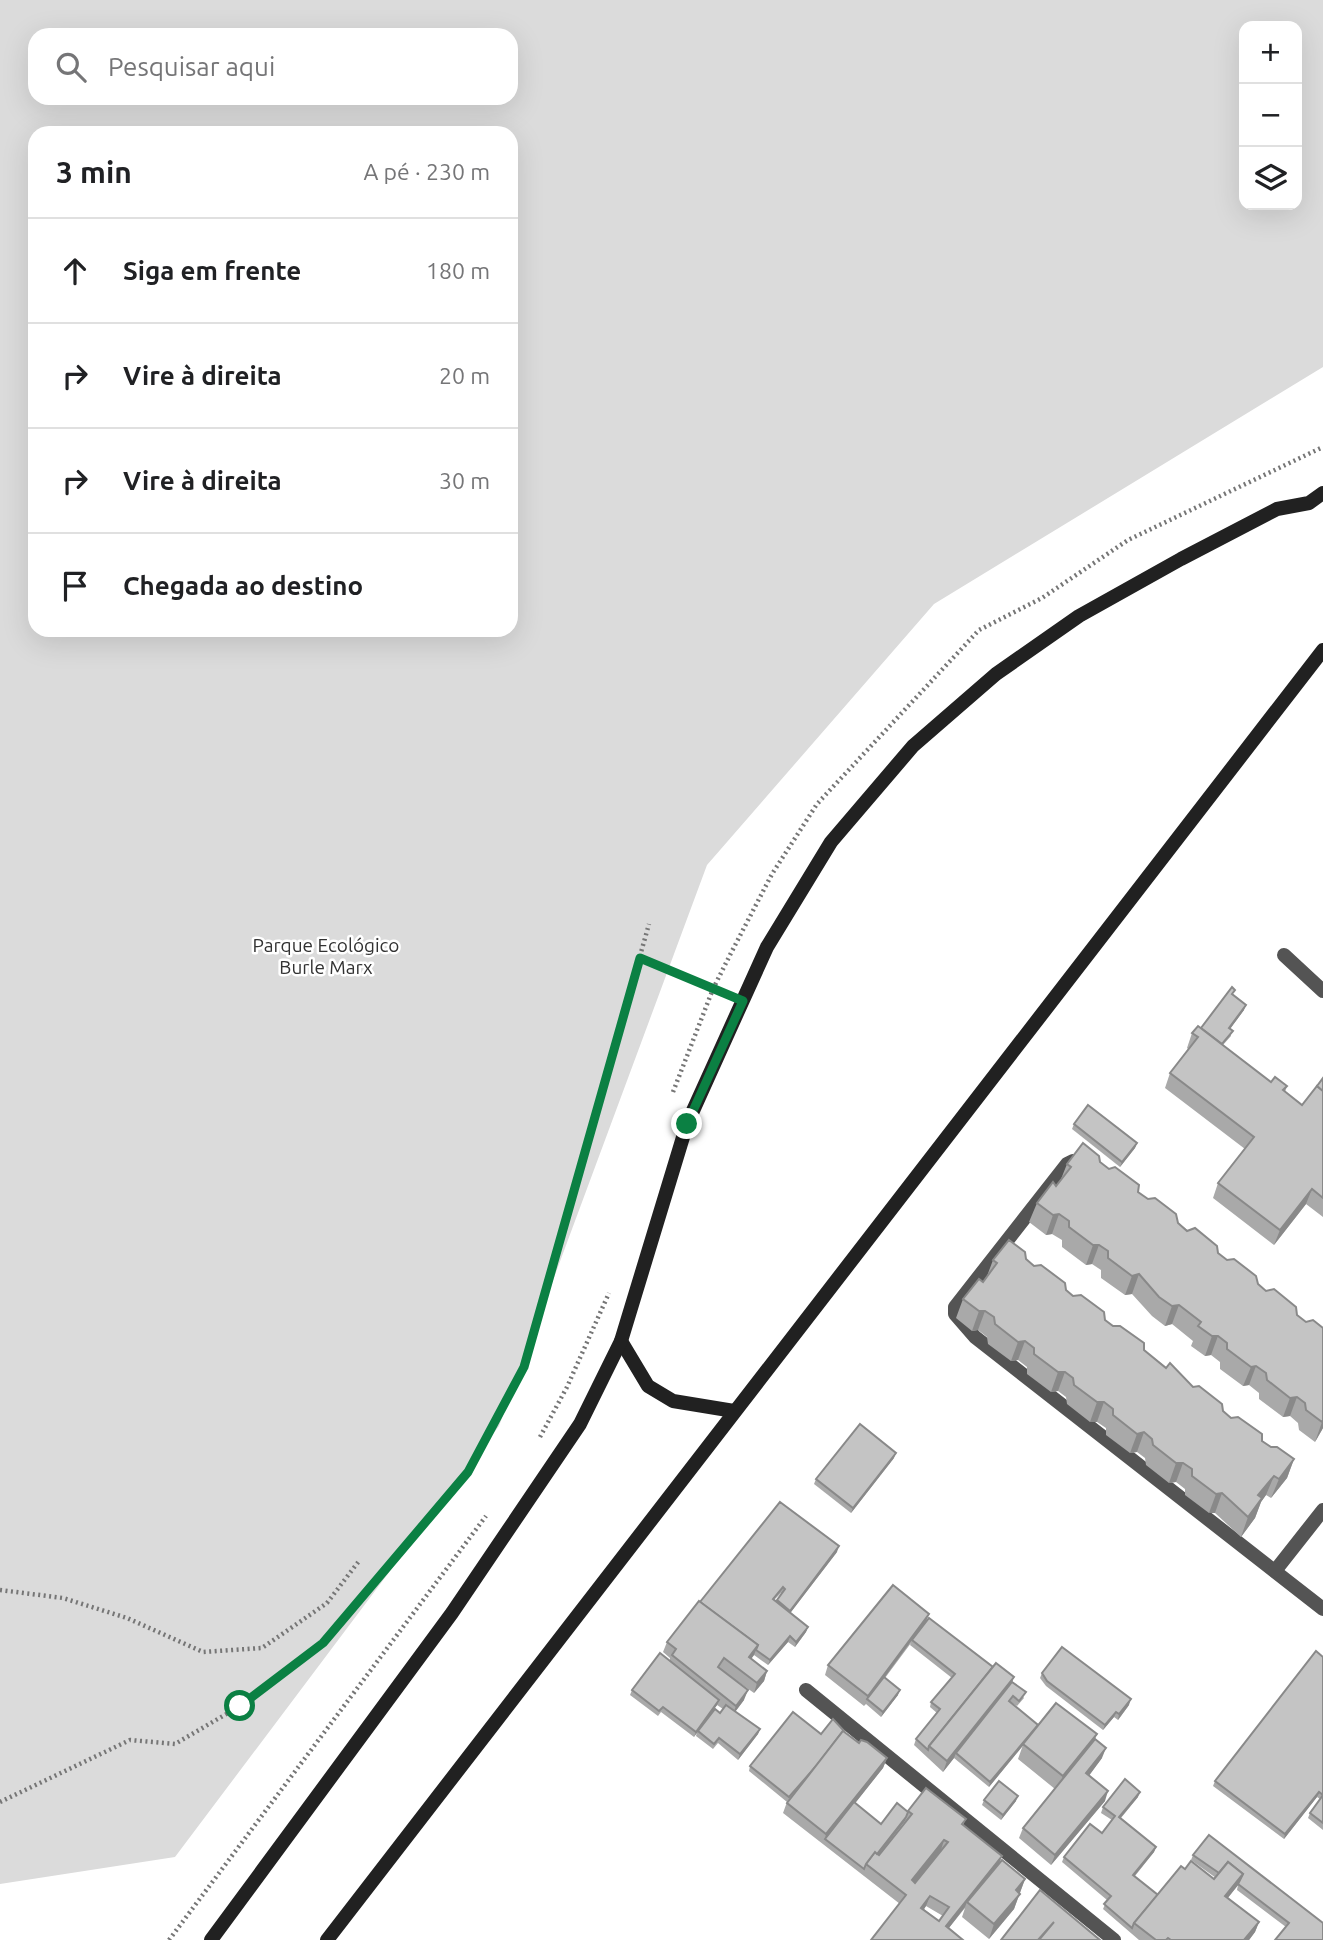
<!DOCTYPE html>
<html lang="pt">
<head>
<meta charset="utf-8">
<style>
	body { margin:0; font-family:Ubuntu,sans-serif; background:#f2f2f2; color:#202124 }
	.controls { position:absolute; right:21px; top:21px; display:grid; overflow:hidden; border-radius:14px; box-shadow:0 7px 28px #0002 }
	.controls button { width:63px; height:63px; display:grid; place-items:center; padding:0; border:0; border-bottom:2px solid #e0e0e0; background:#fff; color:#202124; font:35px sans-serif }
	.stop { position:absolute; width:21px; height:21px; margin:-16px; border:5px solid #0b8043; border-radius:50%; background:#fff }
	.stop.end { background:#0b8043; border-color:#fff; box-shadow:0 2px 7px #0008 }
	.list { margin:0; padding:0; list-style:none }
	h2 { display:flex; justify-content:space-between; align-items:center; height:91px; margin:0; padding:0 28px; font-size:30px }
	h2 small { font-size:23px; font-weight:400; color:#757577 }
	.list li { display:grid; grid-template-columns:46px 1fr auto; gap:21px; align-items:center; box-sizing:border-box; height:105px; padding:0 28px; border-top:2px solid #e0e0e0 }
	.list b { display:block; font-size:26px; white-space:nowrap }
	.list em { font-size:23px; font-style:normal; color:#757577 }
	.icon { flex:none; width:38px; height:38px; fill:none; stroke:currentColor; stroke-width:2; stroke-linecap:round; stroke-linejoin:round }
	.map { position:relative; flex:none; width:1323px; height:1940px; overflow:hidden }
	.search { position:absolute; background:#fff; box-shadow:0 7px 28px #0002; left:28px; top:28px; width:490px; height:77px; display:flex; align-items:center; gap:18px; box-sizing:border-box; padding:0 24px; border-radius:21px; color:#757577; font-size:26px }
	.panel { position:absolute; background:#fff; box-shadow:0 7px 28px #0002; left:28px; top:126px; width:490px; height:511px; border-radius:21px }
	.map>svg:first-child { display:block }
	.green { fill:#dbdbdb; fill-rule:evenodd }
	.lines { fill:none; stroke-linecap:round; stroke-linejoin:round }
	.path { stroke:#767676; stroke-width:4.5; stroke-dasharray:2 3.5; stroke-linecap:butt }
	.lane { stroke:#545454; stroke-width:14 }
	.street { stroke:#545454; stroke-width:14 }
	.secondary { stroke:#212121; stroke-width:14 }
	.wall { fill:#a9a9a9; fill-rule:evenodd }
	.shaded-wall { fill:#898989 }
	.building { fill:#c4c4c4; stroke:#898989; stroke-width:2; fill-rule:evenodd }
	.route { stroke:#0b8043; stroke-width:9 }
	.labels { text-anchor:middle; stroke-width:5; stroke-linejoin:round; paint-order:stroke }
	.park-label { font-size:19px; fill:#323232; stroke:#fff }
</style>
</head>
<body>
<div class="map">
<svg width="1323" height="1940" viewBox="0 0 1323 1940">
	<rect width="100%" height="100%" fill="#fff"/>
	<path class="green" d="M0,0h1323v367l-389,237 -227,261 -208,561 -324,431 -175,27zM1244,26h53v179h-53zM35,35h476v63h-476zM35,133h476v497h-476z"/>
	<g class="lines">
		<g class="path">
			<polyline points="640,958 722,993"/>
			<polyline points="673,1092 713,989 731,953 772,874 817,804 979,630 1042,598 1128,540 1323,447"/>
			<polyline points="540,1437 567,1387 609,1293"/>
			<polyline points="0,1590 63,1598 127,1618 203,1652 262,1648 327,1603 359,1561"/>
			<polyline points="0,1802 130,1740 175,1744 240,1706 323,1643 468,1472 524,1367 649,924"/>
			<polyline points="169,1940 486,1516"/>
		</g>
		<g class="lane">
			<polyline points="1284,955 1323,991"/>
			<polyline points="806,1690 1114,1940"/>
		</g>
		<g class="street">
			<polyline points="1083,1163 1073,1161 1067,1164 955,1307 955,1314 975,1337 1323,1609"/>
			<polyline points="1275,1571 1323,1510"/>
		</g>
		<g class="secondary">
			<polyline points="621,1341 648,1386 673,1401 734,1411"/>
			<polyline points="211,1940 452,1613 580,1424 621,1341 687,1124 767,947 831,842 913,746 996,674 1079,616 1181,559 1277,509 1309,503 1323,493"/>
			<polyline points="327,1940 1323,650"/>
		</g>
	</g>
	<g class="wall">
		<polygon points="1233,995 1244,1010 1230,1029 1231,1036 1223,1045 1271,1082 1287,1086 1285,1092 1302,1105 1323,1078 1323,1217 1306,1204 1274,1245 1213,1198 1218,1183 1245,1149 1165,1088 1170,1073 1188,1049 1187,1048 1192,1033 1201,1028"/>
		<polygon points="1074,1124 1137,1143 1135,1148 1120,1167 1072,1129"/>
		<polygon points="1100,1162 1297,1315 1323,1428 1315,1442 1299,1430 1298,1423 1290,1416 1283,1417 1259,1399 1259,1393 1249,1385 1243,1386 1220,1369 1220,1362 1211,1355 1205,1356 1191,1346 1193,1341 1172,1324 1165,1326 1152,1316 1132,1294 1125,1295 1101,1278 1101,1270 1092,1264 1086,1265 1062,1247 1062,1240 1052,1234 1046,1235 1029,1222 1037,1203 1056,1186 1061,1179 1067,1164"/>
		<polygon points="1026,1259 1262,1441 1271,1447 1294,1459 1287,1478 1271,1498 1266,1495 1261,1502 1255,1518 1241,1537 1215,1513 1209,1513 1185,1495 1185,1489 1176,1482 1169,1483 1146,1465 1145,1458 1137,1452 1130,1453 1106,1435 1106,1428 1097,1422 1090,1422 1067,1404 1066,1397 1058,1391 1051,1392 1027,1374 1027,1367 1018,1360 1011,1361 988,1344 987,1337 978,1330 972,1331 956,1318 963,1299 983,1282 987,1276 993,1260"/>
		<polygon points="894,1458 851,1513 814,1484 816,1479"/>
		<path d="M837,1552l-47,61 18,14 -2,5 -11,15 -7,-5 -20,23 -14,-10 -3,4 16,12 -3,10 -10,12 -34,-24 24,31 -9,12 25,17 -2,5 -20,26 -20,-17 -5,6 -17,-13 1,-4 -3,5 -33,-25 -3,4 -28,-21 2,-5 38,-29v-3l-7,-6 4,-10 33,-40zM781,1593h1l-6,9 -2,-2zM717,1705l6,4 -3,4 -15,9z"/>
		<polygon points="926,1622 993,1667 1014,1677 1012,1682 1024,1698 1017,1706 1010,1702 1038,1725 1095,1739 1102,1758 1089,1775 1105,1801 1051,1865 1019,1838 1023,1828 1055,1789 1018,1759 1023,1745 989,1787 954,1758 943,1772 914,1745 916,1739 937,1713 930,1707 931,1702 952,1678 910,1645 911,1643 885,1678 898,1695 881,1717 866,1704 864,1706 825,1675 828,1665"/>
		<polygon points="1323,1657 1323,1830 1308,1818 1310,1813 1320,1799 1317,1797 1284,1839 1213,1786 1215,1781"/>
		<polygon points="1042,1673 1129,1705 1118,1720 1114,1717 1103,1730 1046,1686 1040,1678"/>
		<path d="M845,1732l14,11 28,15 -4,10 -28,35 26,21 27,-12 58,7 -3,6 39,31 -3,7 26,16 -11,30 -25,30 -27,-22 3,-9 -17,21 -48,-25 -117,-91 4,-11 -38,-31 1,-5 71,-32zM905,1821l1,1 -27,33h-1zM926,1906l17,10 -4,5 -15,-12z"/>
		<polygon points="1138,1797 1121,1818 1156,1847 1154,1852 1135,1876 1158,1895 1185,1869 1214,1879 1216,1878 1191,1860 1193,1855 1323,1923 1286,1927 1237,1890 1238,1885 1228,1898 1259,1922 1255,1932 1249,1940 1139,1940 1103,1909 1107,1900 1062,1862 1064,1857 1102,1833 1112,1820 1101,1813 1103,1807"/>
		<polygon points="984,1800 1016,1801 1001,1820 982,1805"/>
	</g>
	<g class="shaded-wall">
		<polygon points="1246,1005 1244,1010 1227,1033 1229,1028"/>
		<polygon points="1137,1143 1135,1148 1120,1167 1122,1162"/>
		<polygon points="1312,1189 1306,1204 1274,1245 1280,1230"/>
		<polygon points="1059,1214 1052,1234 1046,1235 1053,1215"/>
		<polygon points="1093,1245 1099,1245 1092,1264 1086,1265"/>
		<polygon points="1139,1274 1132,1294 1125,1295 1132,1276"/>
		<polygon points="1179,1305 1172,1324 1165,1326 1172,1306"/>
		<polygon points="979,1311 985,1311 978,1330 972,1331"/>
		<polygon points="1212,1336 1218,1336 1211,1355 1205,1356"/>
		<polygon points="1025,1341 1018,1360 1011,1361 1018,1342"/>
		<polygon points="1256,1366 1249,1385 1243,1386 1251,1367"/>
		<polygon points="1058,1372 1065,1372 1058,1391 1051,1392"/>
		<polygon points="1297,1397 1290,1416 1283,1417 1290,1398"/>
		<polygon points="1097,1402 1104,1402 1097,1422 1090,1422"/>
		<polygon points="1323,1420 1323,1428 1315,1442 1322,1422"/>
		<polygon points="1144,1432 1137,1452 1130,1453 1137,1434"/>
		<polygon points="896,1453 894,1458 851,1513 853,1508"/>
		<polygon points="1294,1459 1287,1478 1271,1498 1279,1479"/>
		<polygon points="1176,1463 1183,1463 1176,1482 1169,1483"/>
		<polygon points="1274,1476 1266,1495 1261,1502 1255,1518 1241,1537 1248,1517 1258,1495"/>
		<polygon points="1222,1493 1215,1513 1209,1513 1216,1494"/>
		<polygon points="839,1546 837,1552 788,1616 790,1611"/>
		<polygon points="929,1614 925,1624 912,1640 868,1700 867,1699 864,1706 868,1696"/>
		<polygon points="808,1627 806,1632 795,1647 796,1642"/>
		<polygon points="790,1636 788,1642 768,1665 770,1660"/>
		<polygon points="758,1645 754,1655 745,1667 749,1657"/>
		<polygon points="767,1671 764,1681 754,1693 757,1683"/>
		<polygon points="1014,1677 1010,1688 956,1753 954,1758 943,1772 947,1761"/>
		<polygon points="748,1690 744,1700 732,1716 736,1706"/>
		<polygon points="900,1690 898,1695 881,1717 883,1712"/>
		<polygon points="1131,1699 1129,1705 1118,1720 1119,1714"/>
		<polygon points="719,1700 717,1705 694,1737 696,1732"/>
		<polygon points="1116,1712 1114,1717 1103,1730 1105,1725"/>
		<polygon points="1038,1725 1036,1730 989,1787 990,1782"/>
		<polygon points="760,1729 758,1734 738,1760 740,1754"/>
		<polygon points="1097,1734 1091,1749 1057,1791 1063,1776"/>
		<polygon points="1106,1748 1102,1758 1083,1784 1086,1773"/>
		<polygon points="887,1758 883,1768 826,1840 825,1839 826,1834"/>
		<polygon points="1108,1791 1105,1801 1051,1865 1055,1855"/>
		<polygon points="1140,1792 1138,1797 1117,1822 1119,1817"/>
		<polygon points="1319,1792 1317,1797 1284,1839 1285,1834"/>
		<polygon points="1018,1796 1016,1801 1001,1820 1003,1815"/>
		<polygon points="906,1817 905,1821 869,1867 867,1865"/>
		<polygon points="944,1840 941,1850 908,1891 912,1880"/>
		<polygon points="1156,1847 1154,1852 1131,1880 1133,1875"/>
		<polygon points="1002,1856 998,1866 967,1902 965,1907 942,1937 946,1926"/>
		<polygon points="1243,1874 1239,1884 1221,1906 1225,1896"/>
		<polygon points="1025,1879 1014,1909 989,1939 994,1924 1016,1890"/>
		<polygon points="930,1896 926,1906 918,1918 921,1908"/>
		<polygon points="1259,1922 1255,1932 1249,1940 1244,1940"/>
	</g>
	<g class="building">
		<polygon points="1232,987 1235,990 1232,994 1246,1005 1229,1028 1233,1031 1222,1044 1201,1028"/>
		<polygon points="1198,1026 1271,1082 1275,1077 1287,1086 1283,1090 1302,1105 1317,1086 1323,1091 1323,1198 1312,1189 1280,1230 1218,1183 1254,1137 1170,1073 1198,1037 1192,1033"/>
		<polygon points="1323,1078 1323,1091 1317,1086"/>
		<polygon points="1088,1105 1137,1143 1122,1162 1074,1124"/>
		<polygon points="1083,1143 1099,1156 1100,1162 1109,1169 1115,1167 1139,1185 1138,1192 1148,1199 1155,1198 1176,1214 1178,1223 1187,1231 1195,1228 1217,1246 1218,1253 1227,1260 1234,1259 1256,1276 1258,1284 1266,1291 1274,1289 1296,1307 1297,1315 1306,1322 1313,1320 1323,1328 1323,1420 1322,1422 1306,1410 1305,1403 1297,1397 1290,1398 1267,1380 1266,1373 1256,1366 1251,1367 1227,1349 1227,1343 1218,1336 1212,1336 1198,1326 1201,1322 1179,1305 1172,1306 1159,1297 1139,1274 1132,1276 1108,1258 1108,1251 1099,1245 1093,1245 1069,1227 1069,1221 1059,1214 1053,1215 1037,1203 1053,1182 1056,1186 1071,1167 1067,1164"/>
		<polygon points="1009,1240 1025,1252 1026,1259 1034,1266 1041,1265 1065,1283 1066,1290 1073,1296 1081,1295 1104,1312 1105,1320 1113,1326 1120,1326 1144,1343 1144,1350 1166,1368 1170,1363 1193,1387 1199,1386 1222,1404 1223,1411 1231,1418 1238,1417 1262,1434 1262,1441 1271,1447 1277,1447 1294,1459 1279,1479 1274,1476 1258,1495 1262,1498 1248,1517 1222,1493 1216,1494 1192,1476 1192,1469 1183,1463 1176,1463 1153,1445 1152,1439 1144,1432 1137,1434 1113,1415 1113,1409 1104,1402 1097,1402 1074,1385 1073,1378 1065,1372 1058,1372 1034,1354 1034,1348 1025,1341 1018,1342 995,1324 994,1317 985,1311 979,1311 963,1299 979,1279 983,1282 997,1263 993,1260"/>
		<polygon points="860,1424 896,1453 853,1508 816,1479"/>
		<polygon points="780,1502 839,1546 790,1611 777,1600 785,1589 783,1587 773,1599 808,1627 796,1642 790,1636 770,1660 756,1650 758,1645 700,1602"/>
		<polygon points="893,1585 929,1614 868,1696 828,1665"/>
		<polygon points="699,1601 758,1645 749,1657 767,1671 757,1683 724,1658 718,1667 748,1690 736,1706 672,1655 676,1649 667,1642"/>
		<polygon points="929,1618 993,1667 929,1746 928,1750 916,1739 940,1709 931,1702 955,1674 912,1640"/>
		<polygon points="1062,1647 1131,1699 1119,1714 1116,1712 1105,1725 1047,1681 1042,1673"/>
		<polygon points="1316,1651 1323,1657 1323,1823 1310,1813 1323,1795 1319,1792 1285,1834 1215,1781"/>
		<polygon points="660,1653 719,1700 696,1732 663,1707 659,1711 632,1690"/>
		<polygon points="996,1663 1014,1677 947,1761 929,1746"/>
		<polygon points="884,1677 900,1690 883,1712 867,1699"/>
		<polygon points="1012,1682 1026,1692 1019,1701 1013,1696 1009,1701 1038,1725 990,1782 956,1753"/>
		<polygon points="1056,1703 1097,1734 1063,1776 1023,1744"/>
		<polygon points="726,1705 760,1729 740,1754 719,1738 714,1744 698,1731 715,1709 720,1713"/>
		<polygon points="793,1712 821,1734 833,1719 845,1732 843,1731 817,1765 789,1797 750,1766"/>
		<polygon points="843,1731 859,1743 861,1740 867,1742 887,1758 826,1834 787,1803"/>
		<polygon points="1095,1739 1106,1748 1086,1773 1108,1791 1055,1855 1023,1828"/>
		<polygon points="1125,1779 1140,1792 1119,1817 1156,1847 1133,1875 1158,1895 1134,1923 1132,1928 1104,1904 1111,1896 1064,1857 1090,1824 1102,1833 1115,1816 1103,1807"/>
		<polygon points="999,1781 1018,1796 1003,1815 984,1800"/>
		<path d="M926,1788l40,31 -4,5 40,32 -56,70 17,14h-92l35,-45 -40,-31 9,-12 4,3 33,-41 -4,-3zM944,1840l4,2 -33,41 -3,-3zM930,1896l19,11 -10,14 -18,-13z"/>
		<polygon points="854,1802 881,1824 897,1803 908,1812 906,1817 877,1854 875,1852 866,1864 864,1869 825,1839"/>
		<polygon points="1209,1835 1323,1923 1323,1940 1275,1940 1289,1923 1238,1884 1243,1874 1228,1862 1219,1873 1193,1855"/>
		<polygon points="1002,1860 1025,1879 1016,1890 1020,1894 994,1924 967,1902"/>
		<polygon points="1191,1861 1214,1879 1228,1862 1243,1874 1225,1896 1259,1922 1244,1940 1171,1940 1168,1938 1166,1940 1156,1940 1134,1923 1181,1866 1185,1869"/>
		<polygon points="1040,1890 1100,1940 1039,1940 1054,1922 1038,1940 1001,1940"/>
	</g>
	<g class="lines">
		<polyline class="route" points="240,1706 323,1643 468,1472 524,1367 640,958 743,1001 687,1124"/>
	</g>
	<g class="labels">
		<g class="park-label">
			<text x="326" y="952">Parque Ecológico<tspan x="326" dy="22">Burle Marx</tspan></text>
		</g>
	</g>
</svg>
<div class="controls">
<button>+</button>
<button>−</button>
<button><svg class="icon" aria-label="layers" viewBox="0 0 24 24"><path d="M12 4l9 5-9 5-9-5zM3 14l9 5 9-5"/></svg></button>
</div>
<div class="stop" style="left:240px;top:1706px"></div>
<div class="stop end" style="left:687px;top:1124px"></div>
<div class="search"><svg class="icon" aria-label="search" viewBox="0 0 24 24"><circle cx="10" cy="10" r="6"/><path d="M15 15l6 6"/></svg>Pesquisar aqui</div>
<section class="panel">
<h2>3 min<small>A pé · 230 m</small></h2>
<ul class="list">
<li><svg class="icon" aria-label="ahead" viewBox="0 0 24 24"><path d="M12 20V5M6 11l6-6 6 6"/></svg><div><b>Siga em frente</b></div><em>180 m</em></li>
<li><svg class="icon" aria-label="right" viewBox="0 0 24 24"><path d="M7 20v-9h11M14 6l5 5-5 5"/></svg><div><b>Vire à direita</b></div><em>20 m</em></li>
<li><svg class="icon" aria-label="right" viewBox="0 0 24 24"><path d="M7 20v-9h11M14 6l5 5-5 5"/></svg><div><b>Vire à direita</b></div><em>30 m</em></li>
<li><svg class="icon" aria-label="arrive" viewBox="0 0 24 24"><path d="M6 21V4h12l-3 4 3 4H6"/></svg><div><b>Chegada ao destino</b></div></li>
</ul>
</section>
</div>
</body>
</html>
